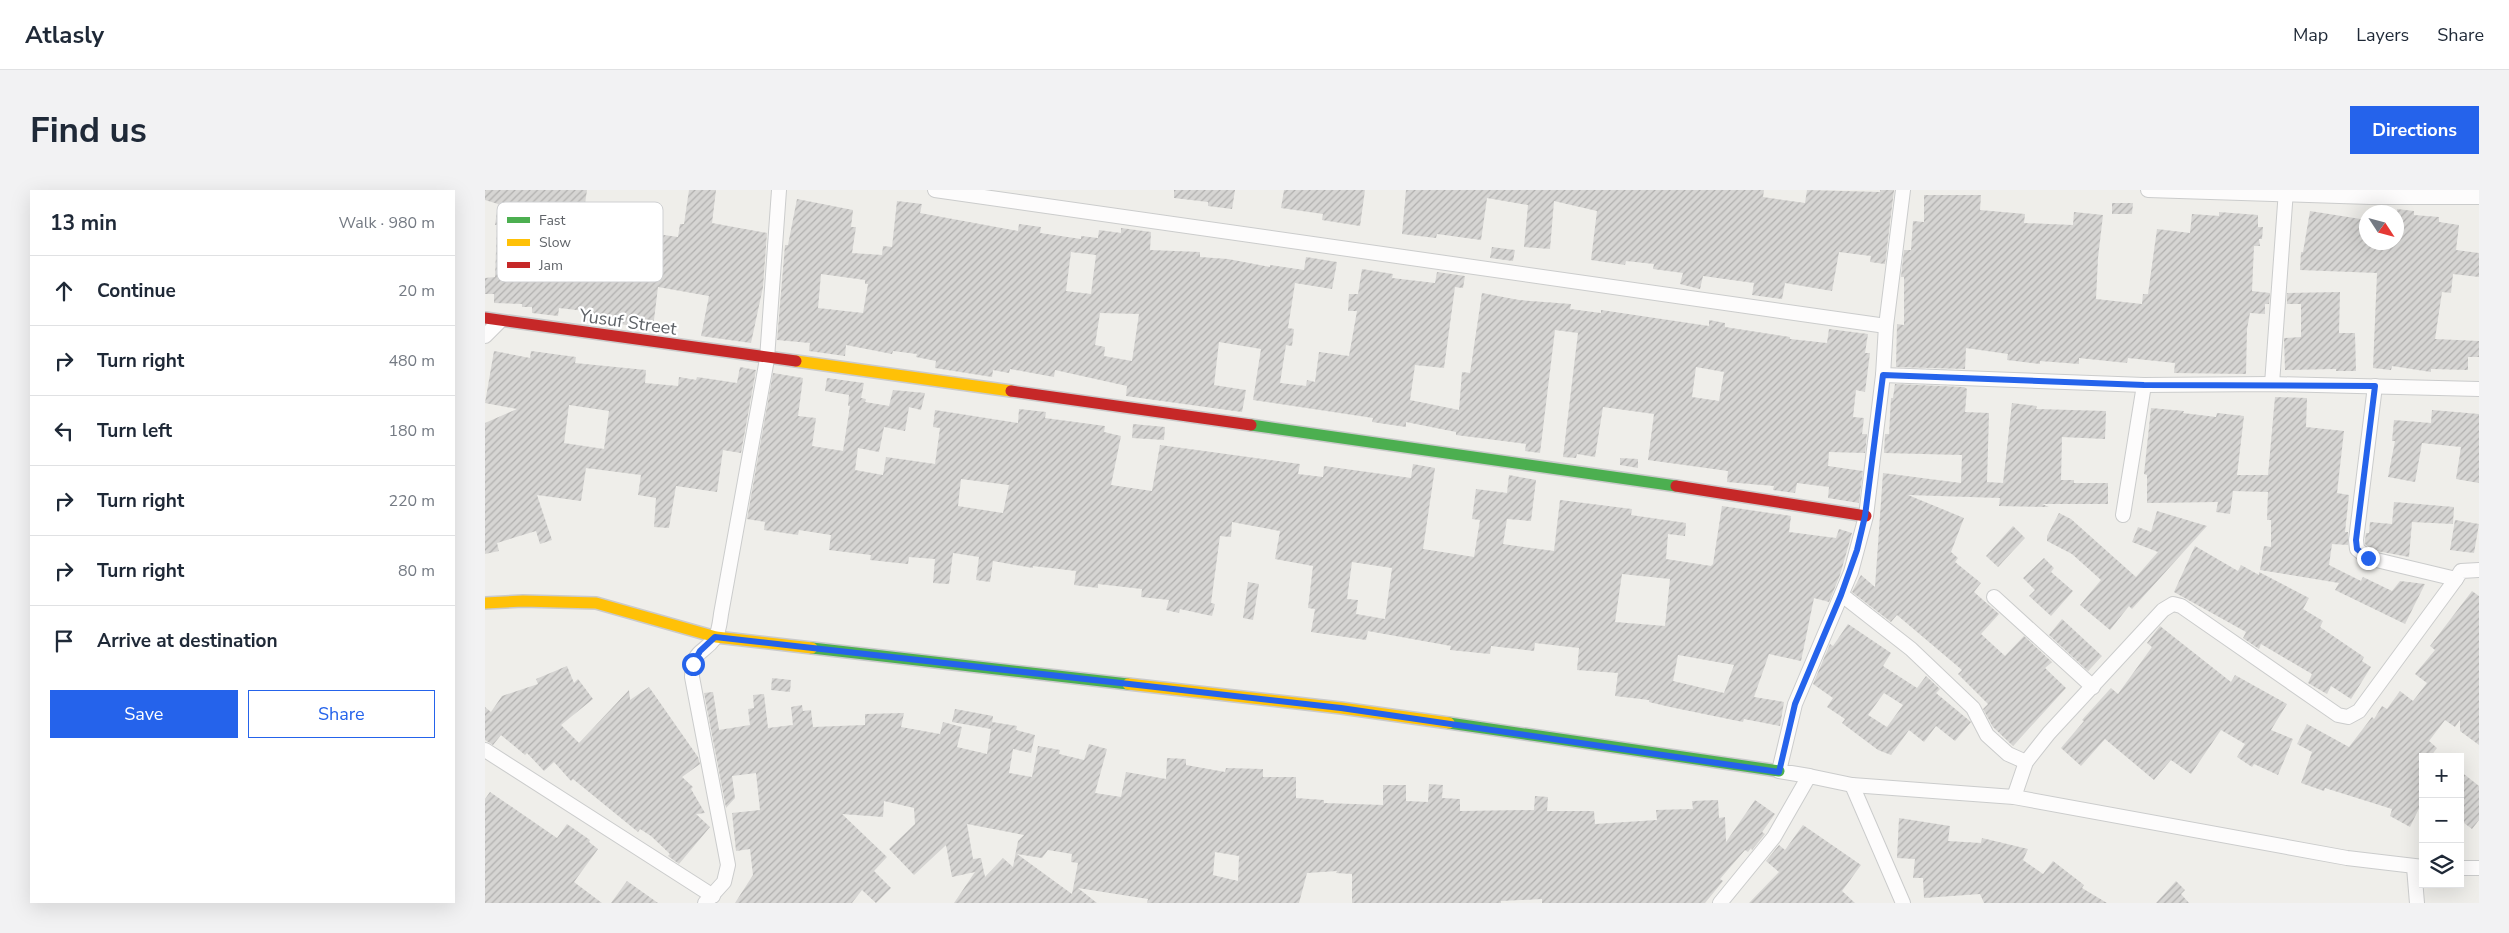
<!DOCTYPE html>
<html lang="en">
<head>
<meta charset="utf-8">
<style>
	body { margin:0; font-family:"Nunito Sans",sans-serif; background:#f2f2f3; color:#1f2937 }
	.controls { position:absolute; right:15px; bottom:15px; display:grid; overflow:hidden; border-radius:0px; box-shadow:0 5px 20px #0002 }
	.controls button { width:45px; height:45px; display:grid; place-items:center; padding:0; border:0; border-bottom:1px solid #e0e1e3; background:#fff; color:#1f2937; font:25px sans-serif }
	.compass { position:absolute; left:1874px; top:15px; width:45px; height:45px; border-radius:50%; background:#fff; box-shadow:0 5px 20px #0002; rotate:126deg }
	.stop { position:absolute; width:15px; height:15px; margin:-11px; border:4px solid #2563eb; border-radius:50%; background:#fff }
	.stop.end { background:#2563eb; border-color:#fff; box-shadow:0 1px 5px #0008 }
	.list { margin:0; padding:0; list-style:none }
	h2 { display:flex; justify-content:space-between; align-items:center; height:65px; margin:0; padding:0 20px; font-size:21px }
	h2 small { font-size:16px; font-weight:400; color:#747a83 }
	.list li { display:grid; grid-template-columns:32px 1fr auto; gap:15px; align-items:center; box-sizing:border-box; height:70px; padding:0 20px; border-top:1px solid #e0e1e3 }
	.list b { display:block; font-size:19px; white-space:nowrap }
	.list em { font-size:16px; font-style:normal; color:#747a83 }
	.actions { display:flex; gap:10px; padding:15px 20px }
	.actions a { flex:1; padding:11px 0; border:1px solid #2563eb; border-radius:0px; text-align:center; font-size:18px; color:#2563eb }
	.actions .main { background:#2563eb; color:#fff }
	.icon { flex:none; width:28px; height:28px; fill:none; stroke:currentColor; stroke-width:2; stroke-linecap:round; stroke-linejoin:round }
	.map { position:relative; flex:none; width:1994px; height:713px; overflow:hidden; border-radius:0px }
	header { display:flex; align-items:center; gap:30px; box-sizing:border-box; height:70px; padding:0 25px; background:#fff; border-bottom:1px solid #e0e1e3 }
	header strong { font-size:24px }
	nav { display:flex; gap:28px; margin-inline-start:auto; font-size:18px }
	.intro { display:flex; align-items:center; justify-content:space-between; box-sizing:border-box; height:120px; padding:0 30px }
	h1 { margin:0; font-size:35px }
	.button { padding:12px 22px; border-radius:0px; background:#2563eb; color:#fff; font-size:18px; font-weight:700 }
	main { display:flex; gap:30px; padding:0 30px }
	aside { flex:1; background:#fff; border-radius:0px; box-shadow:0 5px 20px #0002 }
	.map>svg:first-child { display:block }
	.building { fill:url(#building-hatch); fill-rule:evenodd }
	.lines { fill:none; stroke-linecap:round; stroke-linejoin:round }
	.street-casing { stroke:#cbcccc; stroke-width:16 }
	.fast-casing { stroke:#cacacb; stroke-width:14 }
	.slow-casing { stroke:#cacacb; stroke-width:14 }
	.jam-casing { stroke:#cacacb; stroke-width:14 }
	.street { stroke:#fdfcfc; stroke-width:14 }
	.fast { stroke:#4caf50; stroke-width:11 }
	.slow { stroke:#ffc107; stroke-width:11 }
	.jam { stroke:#c62828; stroke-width:11 }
	.route { stroke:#2563eb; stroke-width:6 }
	.labels { text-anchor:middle; stroke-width:4.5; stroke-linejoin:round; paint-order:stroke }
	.street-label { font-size:18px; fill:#5f6368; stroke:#fff }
	.key { fill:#fff; stroke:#cfd0d2; stroke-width:1 }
	.key-label { font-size:14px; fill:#5f6368 }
</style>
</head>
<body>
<header>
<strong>Atlasly</strong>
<nav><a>Map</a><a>Layers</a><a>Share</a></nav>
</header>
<div class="intro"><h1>Find us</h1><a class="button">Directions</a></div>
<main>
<aside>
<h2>13 min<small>Walk · 980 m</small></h2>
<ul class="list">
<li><svg class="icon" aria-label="ahead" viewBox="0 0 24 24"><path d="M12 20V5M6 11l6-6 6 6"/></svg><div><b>Continue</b></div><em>20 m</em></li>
<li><svg class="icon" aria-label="right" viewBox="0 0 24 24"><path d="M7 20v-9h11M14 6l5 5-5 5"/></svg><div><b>Turn right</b></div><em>480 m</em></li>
<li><svg class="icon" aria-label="left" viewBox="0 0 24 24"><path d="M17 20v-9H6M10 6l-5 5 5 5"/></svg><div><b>Turn left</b></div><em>180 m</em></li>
<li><svg class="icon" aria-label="right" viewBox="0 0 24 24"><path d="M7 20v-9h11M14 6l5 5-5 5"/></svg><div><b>Turn right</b></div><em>220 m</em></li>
<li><svg class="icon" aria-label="right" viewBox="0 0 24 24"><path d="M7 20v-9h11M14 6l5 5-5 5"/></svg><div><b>Turn right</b></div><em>80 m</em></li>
<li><svg class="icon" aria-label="arrive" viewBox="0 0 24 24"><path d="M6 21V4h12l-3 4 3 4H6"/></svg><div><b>Arrive at destination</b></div></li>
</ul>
<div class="actions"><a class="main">Save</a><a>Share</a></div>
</aside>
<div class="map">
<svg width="1994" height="713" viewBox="0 0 1994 713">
	<defs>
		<pattern id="building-hatch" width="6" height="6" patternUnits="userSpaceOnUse" patternTransform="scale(1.25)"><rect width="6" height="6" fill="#d6d5d3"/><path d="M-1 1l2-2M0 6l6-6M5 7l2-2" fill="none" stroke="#b1b0af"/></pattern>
	</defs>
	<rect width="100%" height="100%" fill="#efeeea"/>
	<g class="building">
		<polygon points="0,0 102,0 98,27 118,30 114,53 141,56 143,40 193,47 195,34 199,34 204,0 231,0 227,33 282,43 278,97 266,153 216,146 224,106 173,97 168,138 98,130 100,121 74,118 73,126 47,123 47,117 37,117 37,114 9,113 9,104 0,104 0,88 10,87 12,35 10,35 13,14 0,10"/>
		<polygon points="689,0 750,0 747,19 723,16 723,12 689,8"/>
		<polygon points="799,0 880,0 875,36 837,30 838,24 796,18"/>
		<polygon points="921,0 1279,0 1278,7 1320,13 1322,0 1395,2 1395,0 1409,0 1400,74 1385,72 1386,66 1354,62 1347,101 1300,93 1297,109 1267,105 1269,93 1218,86 1215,99 1195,94 1198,83 1168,79 1169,74 1141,71 1140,75 1106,70 1112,21 1069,11 1065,59 1039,57 1043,15 1002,8 996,50 952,44 951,48 917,44"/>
		<polygon points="1439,5 1496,5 1495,20 1540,24 1539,33 1588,35 1589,22 1618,25 1613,68 1611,109 1657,114 1658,104 1663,104 1672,39 1705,43 1707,24 1734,26 1734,22 1773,25 1773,37 1778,37 1777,49 1774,49 1775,56 1769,56 1767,101 1785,103 1784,114 1780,114 1780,124 1765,123 1762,139 1761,184 1689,183 1690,173 1643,168 1642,173 1594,168 1594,174 1555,171 1555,174 1522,170 1523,164 1481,158 1480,179 1411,177 1412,134 1419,135 1419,87 1416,87 1419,60 1426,60 1428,31 1439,32"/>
		<path d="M312,9l56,11 -2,17h5l-4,26 30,2 1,-9 9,1 5,-46 25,3 -2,9 98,18 1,-7 22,3 -1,6 41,6v-3l17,2 1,-8 22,3v-5l30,4 -1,18 50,2v5l28,2 42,8v-2l34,5 2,-13 31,5 -5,27 -37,-6 -7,45 6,1 -2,17 -6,-1 -6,38 26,3 1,-6 8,2 4,-30 30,4 8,-45h-9l1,-17h9l4,-25 31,5 -1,4 43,5 2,-11 28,4 -2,12 -8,-1 -11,81 -29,-3 -5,35 49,10 3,-38 8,1 12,-80 37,7 52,4 -1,5 31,4v-3l108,16v-6l16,3v4l65,10v2l37,4 2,-14 39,5 -3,19h5l-5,39 -9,-2 -3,27 11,1 -2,16h5l-2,19 -36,-1 -1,14 35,5 -4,32 -31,-5 1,-11 -32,-4 -2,10 -22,-3 1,-4 -47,-4 1,-11 -80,-11 6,-46 -51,-7 -8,50 -18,-3 -1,4 -13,-1 15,-124 -23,-3 -15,123 -15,-2 1,-7 -7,-1 -63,-8v-3l-50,-10v5l-34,-5 1,-4 -120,-18 8,-51 -42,-7 -5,43 32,5 -4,22 -116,-16 1,-10 -72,-16 -1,7 -44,-8 -1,4 -16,-3 -1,7 -57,-9 1,-7 -20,-4 1,-3 -24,-3 -1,3 -46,-9 -1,11 -36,-5 1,-8 -33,-3 8,-95h3zM586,62l25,3 -5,39 -25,-3zM336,84l44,6v4h3l-5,29 -45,-5zM615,123l39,1 -7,47 -28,-5 1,-9 -10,-2zM1211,177l28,5 -5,29 -27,-4z"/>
		<polygon points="1627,13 1648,13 1647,24 1627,24"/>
		<polygon points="1912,19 1929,21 1929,25 1954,27 1954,32 1974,35 1971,60 1994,63 1994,87 1968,84 1966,103 1957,102 1950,149 1994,151 1994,167 1983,167 1983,180 1946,179 1946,182 1907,176 1906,180 1888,178 1892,83 1815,80 1816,62 1818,62 1825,21 1882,30 1882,52 1912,52"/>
		<polygon points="1007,57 1030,60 1028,71 1005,68"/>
		<polygon points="1855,102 1854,143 1870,143 1871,181 1851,181 1851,179 1800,180 1799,148 1816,147 1816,114 1802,114 1802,103"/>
		<path d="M9,161l36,7 1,-7 45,6 -1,6 71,7 -1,13 33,3 1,-9 17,3 1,-3 40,6 3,-16 16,3 -15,83 -18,-3 -6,42 -41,-6 -7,42 -15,-1 2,-29 -18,-3 3,-20 -55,-7 -5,33 -44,-6 15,45 -12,4 -4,-13 -39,12 2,8 -14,3v-131l32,-14 -32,-6zM84,215l40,6 -5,38 -40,-6z"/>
		<path d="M288,183l30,5 -5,38 18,2 -4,28 31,5 7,-45h-2l1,-11 -24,-4 2,-13 37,5 -3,15 5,1 -1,3 24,4 4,-16 32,3 -4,17 -12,-3 -4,24 -21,-4 -5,25 -21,-4 -3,22 28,5 3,-18 49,7 5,-36 -7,-1 2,-17 83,13 1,-14 27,3 -1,6 60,8 -1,6 17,4 -10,49 41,6 8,-46 140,19 -2,10 25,3 1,-11 87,12 2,-14 22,4 -12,81 51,8 6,-37 -8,-1 4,-30 31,4 2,-18 27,5 -5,41 -24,-2 -4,25 51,7 6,-51 72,9 -1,6 55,8 -1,13 -17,-2 -2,25 45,7 2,-2 9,-58 69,10 -2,16 47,6 3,-9 13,4 -12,42 -11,27 -15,-4 -13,63 -32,-7 -15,43 30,5 -4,24 -36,-7 -1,3 -73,-15 -21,-5v-2l-34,-4 3,-23 -41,-3 2,-22 -44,-5 -1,8 -43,-5 -1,8 -40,-4 1,-4 -83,-15 -2,9 -55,-8 4,-23 -7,-1 5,-42 -38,-7 5,-28 -48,-9 -1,15 -11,-1 -9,67 4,1 -3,12 -32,-7 -1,4 -13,-3 3,-10 -28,-3 1,-8 -44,-5v4l-24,-3 2,-14 -43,-5v2l-40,-7 -3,21 -14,-2 3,-23 -26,-4 -4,31 -16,-1 2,-24 -26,-2 -1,7 -38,-4 1,-5 -42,-5 2,-15 -32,-5 -1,5 -34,-5 1,-8 -18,-3zM476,289l48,6 -6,28 -45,-7zM867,372l40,6 -7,51 -29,-5 2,-14 -11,-1zM1137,384l48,5 -5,47 -50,-4zM1193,465l56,10 -10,28 -51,-12z"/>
		<polygon points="1410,194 1479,197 1482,199 1480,222 1504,223 1502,292 1518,293 1527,213 1552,216 1551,219 1621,221 1620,249 1577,247 1576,290 1589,290 1589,293 1623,293 1623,314 1557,314 1564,317 1514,316 1515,308 1423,305 1479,328 1466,362 1473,368 1470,372 1496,393 1489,402 1514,424 1496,444 1520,466 1539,446 1567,472 1560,478 1581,498 1528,556 1508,537 1498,519 1503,514 1473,484 1477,480 1412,425 1406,432 1367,402 1376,385 1390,397 1398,283 1476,293 1477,265 1399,263 1400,244 1404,244 1406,208 1408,208"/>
		<polygon points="1790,207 1822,208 1821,237 1859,241 1852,303 1864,305 1860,342 1863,342 1863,355 1847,354 1844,375 1876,391 1878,387 1907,401 1915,391 1940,394 1920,434 1850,400 1854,393 1775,380 1779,356 1786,357 1786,330 1782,330 1783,302 1748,301 1745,324 1731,322 1733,312 1662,313 1662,285 1659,284 1666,218 1699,221 1698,223 1731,227 1732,223 1759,226 1752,285 1783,285"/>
		<polygon points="1947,220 1994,224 1994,293 1971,289 1976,257 1937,253 1930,292 1903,287 1910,251 1907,251 1909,230 1946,233"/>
		<polygon points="648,234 680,237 679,250 647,248"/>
		<polygon points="1135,268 1153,269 1153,278 1135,275"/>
		<polygon points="1909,312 1969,317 1968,334 1927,332 1924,367 1887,360 1880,354 1880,350 1881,343 1884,343 1885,332 1907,334"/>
		<polygon points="1672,321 1722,336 1647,419 1644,416 1625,440 1595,415 1616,390 1587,364 1562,351 1562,346 1574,323 1586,329 1651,387 1673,362 1647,352 1653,337 1666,342"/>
		<polygon points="1970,330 1994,334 1989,363 1965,360"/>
		<polygon points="1528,336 1540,348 1513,377 1501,366"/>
		<polygon points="1710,356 1753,381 1756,375 1774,385 1774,382 1824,408 1818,419 1838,431 1835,437 1879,467 1877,471 1886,477 1866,509 1846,496 1842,504 1823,493 1827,484 1776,454 1774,459 1758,448 1761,442 1689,402"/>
		<polygon points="1559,368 1569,378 1566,382 1588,401 1566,426 1544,406 1550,400 1538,388"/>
		<polygon points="763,392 774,394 768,430 758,428"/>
		<polygon points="1987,401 1994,406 1994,555 1975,541 1975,530 1970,537 1960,530 1944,551 1952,558 1945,567 1938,567 1938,610 1925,637 1905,626 1907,619 1840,598 1839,601 1816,593 1827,562 1812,554 1822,534 1864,557 1887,527 1889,529 1897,516 1902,519 1915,501 1928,511 1942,493 1930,484 1950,460 1945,456"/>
		<polygon points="1577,429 1617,466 1603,481 1564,445"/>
		<path d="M1363,434l43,29 -8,13 34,22 9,-12 14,13 -4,4 35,29 -16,19 -19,-15 -12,16 -15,-12 -18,25 -13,-5 -36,-27 3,-4 -18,-12 6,-9 -20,-14 17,-40 3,2zM1399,503l19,12 -16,22 -19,-12z"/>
		<polygon points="1675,436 1746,492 1750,485 1802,514 1786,540 1808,549 1793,585 1769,574 1767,577 1752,567 1760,554 1736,540 1706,584 1686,570 1669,590 1620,549 1596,576 1576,558 1599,531 1597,530 1626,498 1633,504 1667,457 1662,453"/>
		<polygon points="82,476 89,493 93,489 108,509 76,535 94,553 144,500 145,510 164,497 213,567 215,574 197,587 208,597 206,599 220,623 211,624 225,637 194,674 183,666 185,664 166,646 155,639 153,642 88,589 86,591 69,572 59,581 42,563 40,565 16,545 8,555 0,550 0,517 6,522 17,506 53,494 51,489"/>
		<polygon points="287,488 306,490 305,502 286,500"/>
		<path d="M228,502l6,38 31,-5 -2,-16 6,-1 -1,-13 11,-1 4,34 25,-3 -2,-18 11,-2 1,6 8,-1 2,17 52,-2v-11l39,-1 -3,14 39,7 3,-12 19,5 -5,20 30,7 5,-32 25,4 -1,4 19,5 -4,18 -18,-4 -4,24 23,4 6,-31 22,4 -1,4 25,6 5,-16 18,5 -12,44 26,4 5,-25 40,7 1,-21 19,1v6l39,7 1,-4 37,1v8h33v21l28,2v3l59,2v-20h23v16l22,1 1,-18 14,1 -1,13 18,1v12l74,-1 1,-14 13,1 -1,14h47l1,13 62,-4 -1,-10 37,-1 -1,-8 26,-1 1,18 6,-1 1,25 29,-42 20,14 -13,18 3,2 -13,16 -1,-2 -3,4 -3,-2 -25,29 3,2 -18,22h-163v-4l-41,2v2h-149v-29l-16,-1 1,-2 -30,2 -8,30h-152l1,-4 -70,-11 19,15h-143l21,-31 -23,5 -6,-32 -32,30 -25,-26 26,-25 -1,-16 -30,-7 -1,16 -41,-3 45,43 -13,14 17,17 -15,15 -14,-13 -10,13h-117l18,-28 -3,-26 -14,2 -4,-38 28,-3 -4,-37 -24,3 3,22 -9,10 -22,-115zM482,634l57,11 -6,6 -5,26 -10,-9 -18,19 -4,-19 -8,1zM563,660l24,4 -1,8 7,1 -6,31 -55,-40 25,4zM730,662l24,4 -1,25 -25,-6z"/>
		<polygon points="470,519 508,526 506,539 467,532"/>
		<polygon points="1975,581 1994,596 1994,630 1987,639 1975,630"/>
		<polygon points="5,602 72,648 82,634 105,650 104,652 113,659 89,692 117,713 0,713 0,609"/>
		<polygon points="1414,628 1465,636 1463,651 1496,653 1497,648 1543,659 1538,670 1558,684 1568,671 1599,695 1597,698 1622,713 1499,713 1495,704 1439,708 1438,688 1428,688 1430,669 1412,668"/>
		<polygon points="1318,635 1376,675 1357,701 1370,713 1264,713 1294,682 1281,671 1294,655 1300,660"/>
		<polygon points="142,691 173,713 126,713"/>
		<polygon points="1691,691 1700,700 1696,704 1704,713 1671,713"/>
	</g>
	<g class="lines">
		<g class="street-casing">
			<g id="street">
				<polyline points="450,0 1401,136"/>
				<polyline points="1663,0 1885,7 1994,7"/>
				<polyline points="0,146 14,132"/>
				<polyline points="1398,185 1659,195 1787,194 1994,199"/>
				<polyline points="1787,194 1801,0"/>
				<polyline points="1890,196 1871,350 1872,359 1883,368 1971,389 1976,381 1994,380"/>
				<polyline points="1638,325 1659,195"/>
				<polyline points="1357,405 1426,459 1488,518 1502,545 1523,564 1541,572"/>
				<polyline points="1509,407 1608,497"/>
				<polyline points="0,560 228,706"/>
				<polyline points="1324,586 1294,581 1310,514 1366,382 1381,326 1398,185 1401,136 1418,0"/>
				<polyline points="1367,595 1418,713"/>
				<polyline points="1529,607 1541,572 1564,543 1678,420 1688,414 1696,416 1853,525 1863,527 1874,521 1971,389"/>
				<polyline points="1929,677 1932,713"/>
				<polyline points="1975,678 1994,678"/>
				<path d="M220,713l19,-21 4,-17 -36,-188c1,-29 11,-22 23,-39 4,-6 5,-17 6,-24l46,-255 12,-169"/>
				<polyline points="1235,713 1289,647 1324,586 1367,595 1529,607 1862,668 1938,677"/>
			</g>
		</g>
		<g class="fast-casing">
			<g id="fast">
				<polyline points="766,235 1191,296"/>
				<polyline points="327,458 643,494"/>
				<polyline points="964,533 1294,581"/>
			</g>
		</g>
		<g class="slow-casing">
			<g id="slow">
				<polyline points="311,171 526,201"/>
				<polyline points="0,413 38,411 111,413 231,447 327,458"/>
				<polyline points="643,494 856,518 964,533"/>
			</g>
		</g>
		<g class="jam-casing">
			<g id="jam">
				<polyline points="0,128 311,171"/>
				<polyline points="526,201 766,235"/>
				<polyline points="1191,296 1381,326"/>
			</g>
		</g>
		<use href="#street" class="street"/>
		<use href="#fast" class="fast"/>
		<use href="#slow" class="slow"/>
		<use href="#jam" class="jam"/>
	</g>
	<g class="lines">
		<polyline class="route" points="208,474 215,461 230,447 856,518 1294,582 1310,514 1356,405 1372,360 1380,326 1398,185 1659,195 1890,196 1871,350 1872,359 1883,368"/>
	</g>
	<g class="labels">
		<g class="street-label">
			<text transform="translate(143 132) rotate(8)" y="6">Yusuf Street</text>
		</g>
	</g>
	<rect x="12" y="12" width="166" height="80" rx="8" class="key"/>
	<rect x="22" y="27" width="23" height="6" fill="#4caf50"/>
	<rect x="22" y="49" width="23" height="7" fill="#ffc107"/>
	<rect x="22" y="72" width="23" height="6" fill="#c62828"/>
	<g class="key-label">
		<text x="54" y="35">Fast</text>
		<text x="54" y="57">Slow</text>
		<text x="54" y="80">Jam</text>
	</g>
</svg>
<div class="controls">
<button>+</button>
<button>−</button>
<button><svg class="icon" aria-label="layers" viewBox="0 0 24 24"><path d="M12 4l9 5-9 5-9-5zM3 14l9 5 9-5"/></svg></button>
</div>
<svg class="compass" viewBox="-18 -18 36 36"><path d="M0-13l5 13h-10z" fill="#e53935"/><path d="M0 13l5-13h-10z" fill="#747a83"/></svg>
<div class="stop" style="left:208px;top:474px"></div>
<div class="stop end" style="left:1883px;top:368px"></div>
</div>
</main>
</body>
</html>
